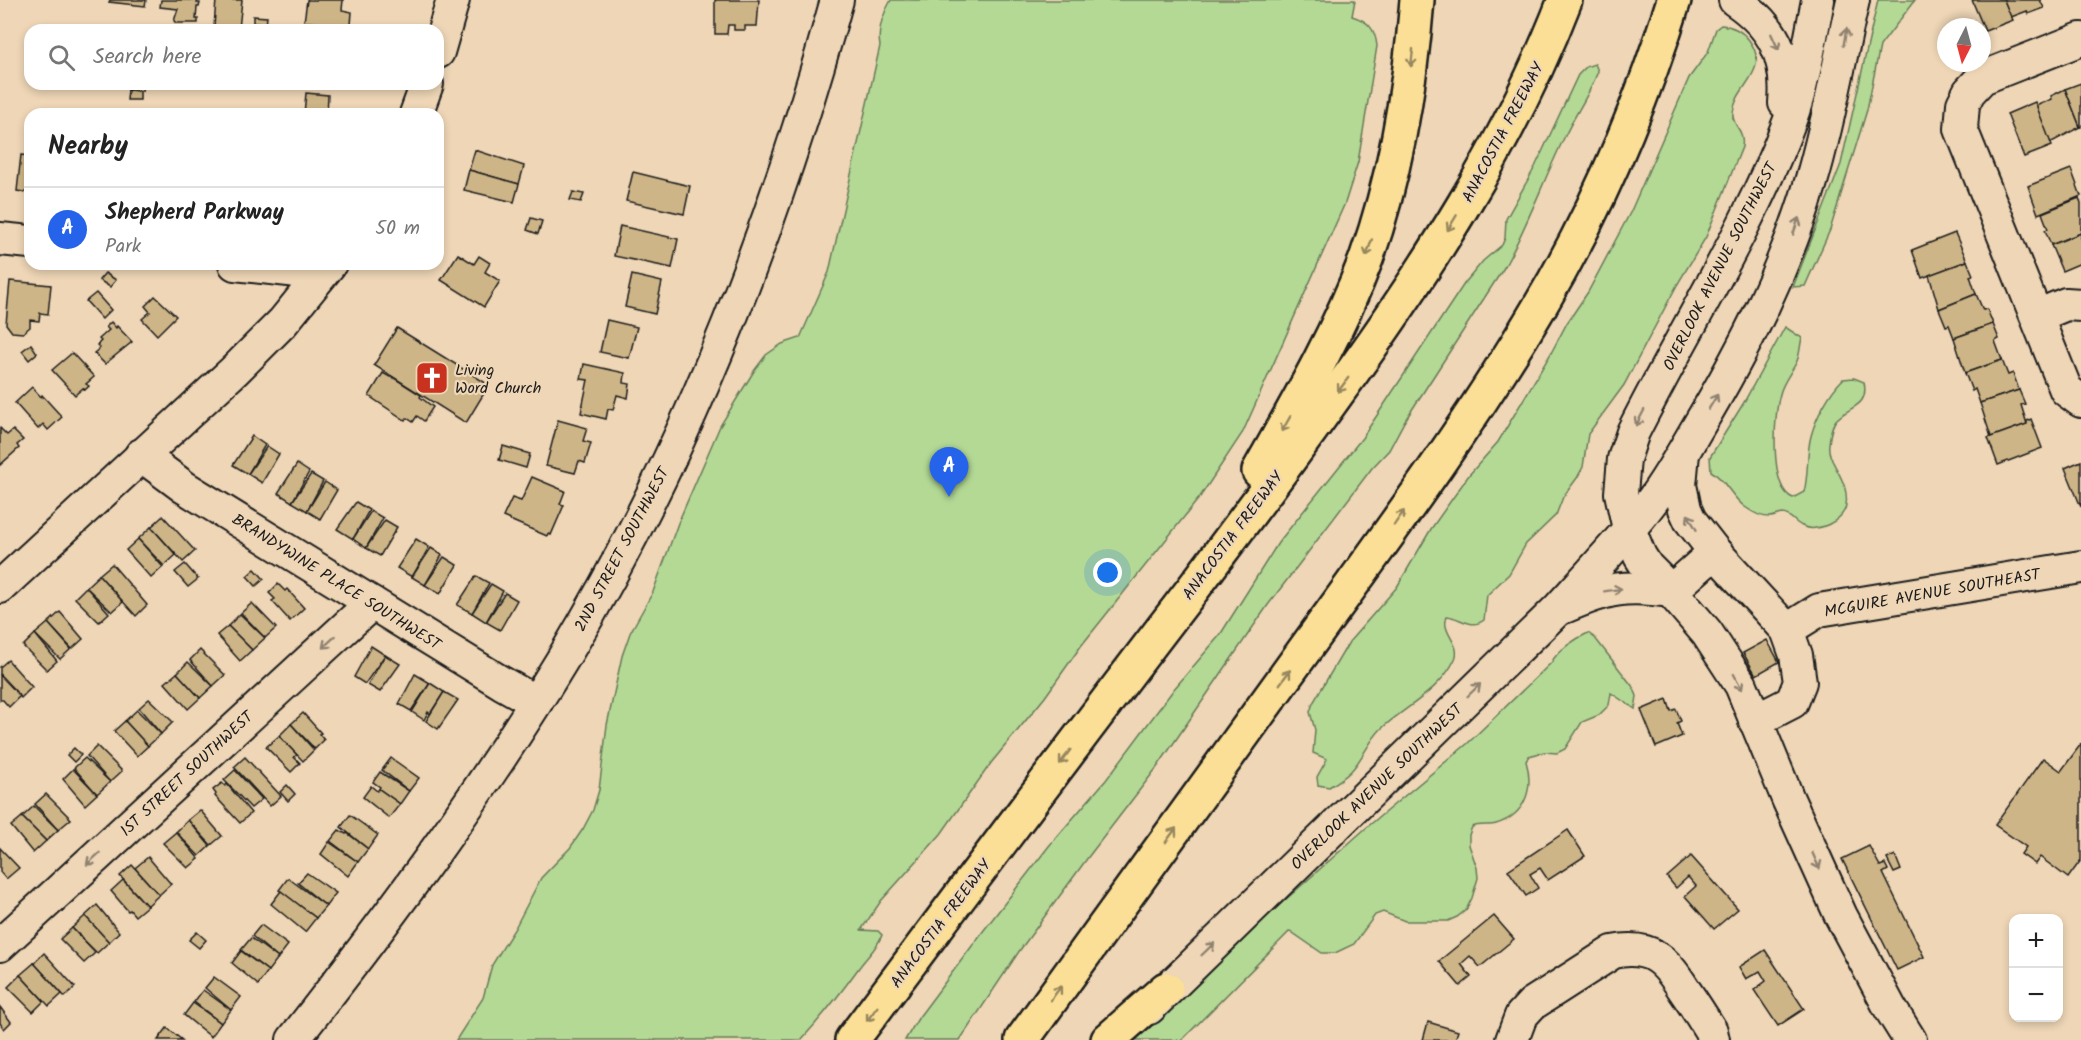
<!DOCTYPE html>
<html lang="en">
<head>
<meta charset="utf-8">
<style>
	body { margin:0; font-family:Kalam,sans-serif; background:#f6f6f6; color:#222 }
	.controls { position:absolute; right:18px; bottom:18px; display:grid; overflow:hidden; border-radius:12px; box-shadow:0 3px 9px #0003 }
	.controls button { width:54px; height:54px; display:grid; place-items:center; padding:0; border:0; border-bottom:2px solid #e0e0e0; background:#fff; color:#222; font:30px sans-serif }
	.compass { position:absolute; left:1937px; top:18px; width:54px; height:54px; border-radius:50%; background:#fff; box-shadow:0 3px 9px #0003; rotate:186deg }
	.you { position:absolute; left:1108px; top:573px; width:21px; height:21px; margin:-15px; border:4px solid #fff; border-radius:50%; background:#1a73e8; box-shadow:0 0 0 9px #1a73e833 }
	.badge { display:grid; place-items:center; width:39px; height:39px; border-radius:50%; background:#2563eb; color:#fff; font-size:20px; font-weight:700 }
	.pin { position:absolute; translate:-50% -50px; filter:drop-shadow(0 2px 3px #0008) }
	.pin::after { content:''; position:absolute; top:32px; width:21px; height:18px; background:inherit; clip-path:polygon(0 0,100% 0,50% 100%) }
	.list { margin:0; padding:0; list-style:none }
	h2 { display:flex; justify-content:space-between; align-items:center; height:78px; margin:0; padding:0 24px; font-size:26px }
	h2 small { font-size:20px; font-weight:400; color:#767676 }
	.list li { display:grid; grid-template-columns:39px 1fr auto; gap:18px; align-items:center; box-sizing:border-box; height:84px; padding:0 24px; border-top:2px solid #e0e0e0 }
	.list b { display:block; font-size:22px; white-space:nowrap }
	.list p { margin:0; font-size:20px; white-space:nowrap; color:#767676 }
	.list em { font-size:20px; font-style:normal; color:#767676 }
	.icon { flex:none; width:33px; height:33px; fill:none; stroke:currentColor; stroke-width:2; stroke-linecap:round; stroke-linejoin:round }
	.map { position:relative; flex:none; width:2081px; height:1040px; overflow:hidden }
	.search { position:absolute; background:#fff; box-shadow:0 3px 9px #0003; left:24px; top:24px; width:420px; height:66px; display:flex; align-items:center; gap:15px; box-sizing:border-box; padding:0 21px; border-radius:18px; color:#767676; font-size:22px }
	.panel { position:absolute; background:#fff; box-shadow:0 3px 9px #0003; left:24px; top:108px; width:420px; height:162px; border-radius:18px }
	.map>svg:first-child { display:block }
	.green { fill:#b3d995; stroke:#687a58; stroke-width:1.5 }
	.building { fill:#ceb587; stroke:#1c1c1c; stroke-width:1.5 }
	.lines { fill:none; stroke-linecap:round; stroke-linejoin:round }
	.minor-casing { stroke:#1c1c1c; stroke-width:36 }
	.highway-casing { stroke:#1c1c1c; stroke-width:38 }
	.minor { stroke:#eed6b6; stroke-width:32 }
	.highway { stroke:#fbdf96; stroke-width:33 }
	.oneway { stroke:#908271 }
	.oneway2 { stroke:#97875f }
	.labels { text-anchor:middle; stroke-width:4.5; stroke-linejoin:round; paint-order:stroke }
	.street-label { font-size:16px; fill:#1c1c1c; stroke:#eed6b6 }
	.poi-label { font-size:16px; fill:#1c1c1c; stroke:#eed6b6; text-anchor:start }
</style>
</head>
<body>
<div class="map">
<svg width="2081" height="1040" viewBox="0 0 2081 1040">
	<rect width="100%" height="100%" fill="#eed6b6"/>
	<filter id="ink" filterUnits="userSpaceOnUse"><feTurbulence type="fractalNoise" baseFrequency=".0167" numOctaves="2"/><feDisplacementMap in="SourceGraphic" scale="12" xChannelSelector="R" yChannelSelector="G"/><feConvolveMatrix kernelMatrix="1 2 1 2 8 2 1 2 1" color-interpolation-filters="sRGB"/></filter>
	<g filter="url(#ink)">
		<g class="green">
			<path d="M891,0h464l-3,16c16,5 23,12 25,30l-19,116 -13,41 -102,229 -43,65 -119,149 -36,51 -54,66 -50,71 -60,67 -20,29 17,1 4,4c-5,14 -16,22 -24,34 -18,25 -36,48 -57,71h-345l27,-42 9,-33 23,-37 26,-50 29,-30 13,-19 10,-19 6,-20 8,-65 15,-69 8,-23 23,-41 25,-69 42,-97 34,-55 12,-16 16,-11 18,-6 29,-66 51,-226c-3,-16 3,-32 11,-46z"/>
			<polygon points="1878,0 1915,0 1880,46 1867,110 1830,230 1805,286 1793,287 1841,164"/>
			<path d="M1721,25c12,1 21,6 28,15 23,32 -14,45 -16,73 -2,13 12,15 9,34l-36,90 -29,48 -53,100 -36,49 -5,33 -6,11 -14,19 -7,18 -30,29 -17,30 -22,21 -3,25c-13,10 -24,-3 -37,-4 -7,16 15,28 8,43 -16,33 -49,47 -74,70 -12,12 -18,29 -30,42 -6,6 -15,12 -22,16l-11,-2 -1,-8 10,-18 -14,-6 2,-23 -5,-18 3,-9 36,-61 48,-55 34,-58 38,-54 29,-33 52,-87 17,-32 21,-31 43,-81 58,-133 19,-26 8,-23z"/>
			<path d="M1595,64l3,7c-8,23 -23,43 -33,65 -21,43 -37,88 -60,130l-101,156 -15,28 -17,18 -104,137 -110,161 -69,90 -69,94 -60,90h-55l14,-23 65,-87 65,-84 57,-66 68,-91 46,-54 58,-92 84,-105 102,-154 19,-23 19,-16 3,-7 1,-19 29,-52 43,-92 8,-8z"/>
			<path d="M1785,327l17,11c-2,7 -2,16 -5,23 -5,11 -14,20 -17,33 -6,20 -11,95 13,104l11,-6c5,-19 2,-38 7,-56 5,-19 18,-43 32,-57l11,-1 10,4c5,25 -13,23 -27,37 -6,6 -7,17 -8,25 -3,18 21,35 17,61 -2,16 -30,29 -44,21 -7,-3 -11,-11 -19,-12 -5,0 -8,3 -13,3 -9,1 -18,-5 -25,-10 -14,-10 -19,-27 -34,-36l-1,-14 33,-53z"/>
			<path d="M1588,633l7,5 38,49 4,9 -2,13 -24,-16 -2,12 -10,10 -17,7 -17,27 -8,4 -13,-1 -15,4 -3,5c8,27 0,54 -30,63 -7,2 -16,0 -24,3l-3,8v10l8,23 1,10 -6,20 -6,12 -9,7 -9,4h-43l-22,-9 -8,3 -21,29 -19,9h-13l-32,-22 -108,109h-47l112,-106 119,-106 101,-84 84,-81c7,-13 24,-24 37,-30z"/>
		</g>
		<g class="building">
			<polygon points="110,0 146,0 145,6 109,2"/>
			<polygon points="161,0 198,0 197,3 200,3 199,7 197,7 196,19 198,19 198,23 176,23 174,21 178,9 160,7"/>
			<polygon points="216,0 242,0 239,29 214,27"/>
			<polygon points="307,0 343,0 342,10 352,12 351,25 304,22"/>
			<polygon points="715,0 759,0 757,26 745,26 745,30 734,30 734,25 728,25 727,34 715,34"/>
			<polygon points="1972,0 2004,0 2013,20 1985,31"/>
			<polygon points="2004,0 2040,0 2044,8 2028,14 2027,11 2011,17"/>
			<polygon points="253,16 267,17 266,24 253,23"/>
			<polygon points="2081,83 2081,127 2080,127 2065,89"/>
			<polygon points="129,84 143,84 142,91 128,90"/>
			<polygon points="2065,89 2080,127 2050,143 2036,106 2052,99 2051,96"/>
			<polygon points="128,90 140,91 140,100 127,100"/>
			<polygon points="306,93 328,95 327,114 304,114"/>
			<polygon points="2035,102 2052,146 2024,157 2007,114"/>
			<polygon points="475,150 524,166 519,184 469,170"/>
			<polygon points="21,155 30,156 30,193 17,191"/>
			<polygon points="2071,169 2081,196 2038,214 2028,186"/>
			<polygon points="469,170 519,184 514,202 464,190"/>
			<polygon points="633,172 690,186 684,214 626,201"/>
			<polygon points="573,192 584,194 581,202 570,200"/>
			<polygon points="2079,198 2081,203 2081,233 2051,245 2045,230 2048,229 2042,213"/>
			<polygon points="531,218 542,221 538,234 527,230"/>
			<polygon points="620,226 678,239 672,268 614,256"/>
			<polygon points="1955,233 1967,261 1922,278 1912,250"/>
			<polygon points="2081,233 2081,263 2062,271 2051,245"/>
			<polygon points="458,254 474,264 479,256 490,263 485,272 500,281 484,307 441,280"/>
			<polygon points="1967,261 1973,275 1970,276 1976,294 1939,309 1929,275"/>
			<polygon points="105,273 116,280 110,287 99,280"/>
			<polygon points="632,275 662,282 655,314 625,307"/>
			<polygon points="10,281 51,285 48,314 40,313 39,321 30,320 30,327 23,333 12,332 6,324"/>
			<polygon points="96,293 111,310 102,319 86,301"/>
			<polygon points="1976,294 1983,310 1987,309 1993,324 1954,338 1949,325 1946,326 1939,309"/>
			<polygon points="155,296 176,316 157,335 142,319 150,312 145,306"/>
			<polygon points="607,320 637,327 629,358 600,352"/>
			<polygon points="111,322 116,328 117,326 132,342 105,364 94,353 100,348 97,345 101,341 99,339 109,330 106,327"/>
			<polygon points="1993,324 1999,339 1995,341 2002,360 1965,373 1954,338"/>
			<polygon points="397,328 489,385 466,423 374,365"/>
			<polygon points="31,344 37,353 29,360 22,351"/>
			<polygon points="72,353 94,377 86,384 89,386 85,390 83,388 75,395 52,370"/>
			<polygon points="2002,360 2008,375 2013,373 2019,390 1980,403 1975,389 1972,391 1965,373"/>
			<polygon points="584,364 625,373 624,383 630,384 628,398 617,395 613,410 608,409 606,419 581,413 588,380 581,379"/>
			<polygon points="383,373 390,377 391,376 421,395 420,397 433,407 424,421 417,416 413,422 407,418 405,420 369,396"/>
			<polygon points="32,387 41,397 42,395 62,417 48,430 43,424 38,429 15,403"/>
			<polygon points="2019,390 2025,404 2021,405 2027,424 1991,437 1980,403"/>
			<polygon points="2031,419 2042,448 1998,465 1988,438 2027,424 2027,421"/>
			<polygon points="558,420 587,428 583,441 591,443 585,463 579,461 575,473 546,466"/>
			<polygon points="0,428 7,435 13,430 23,440 17,445 19,448 0,465"/>
			<polygon points="252,436 265,445 248,474 233,465"/>
			<polygon points="267,446 279,454 262,483 248,474"/>
			<polygon points="503,446 530,454 526,468 499,460"/>
			<polygon points="2081,461 2081,507 2065,468"/>
			<polygon points="297,464 309,472 292,502 278,493"/>
			<polygon points="311,474 323,481 307,511 292,502"/>
			<polygon points="532,477 565,491 560,504 564,505 551,535 548,534 547,536 503,517 512,498 521,501"/>
			<polygon points="325,482 337,490 320,519 307,511"/>
			<polygon points="356,502 369,510 353,539 337,529"/>
			<polygon points="371,511 383,518 366,548 353,539"/>
			<polygon points="163,516 195,551 183,562 151,527"/>
			<polygon points="385,520 397,527 380,556 366,548"/>
			<polygon points="151,527 176,555 164,566 138,539"/>
			<polygon points="138,539 163,567 151,578 126,550"/>
			<polygon points="416,539 429,547 412,577 397,568"/>
			<polygon points="431,548 442,555 425,585 412,577"/>
			<polygon points="444,557 457,565 440,594 425,585"/>
			<polygon points="112,564 147,605 136,616 99,575"/>
			<polygon points="185,564 198,579 188,587 175,572"/>
			<polygon points="255,569 264,579 256,586 247,576"/>
			<polygon points="99,575 123,602 112,612 86,587"/>
			<polygon points="476,576 489,583 472,613 457,605"/>
			<polygon points="278,584 285,591 287,589 304,608 290,621 272,601 275,599 269,593"/>
			<polygon points="491,584 503,591 486,622 472,613"/>
			<polygon points="86,587 109,613 99,622 75,598"/>
			<polygon points="505,593 517,600 500,630 486,622"/>
			<polygon points="252,603 276,628 265,638 241,613"/>
			<polygon points="60,612 83,639 72,649 48,623"/>
			<polygon points="240,614 265,638 252,650 228,626"/>
			<polygon points="48,623 71,649 60,659 35,634"/>
			<polygon points="228,626 252,650 240,661 217,635"/>
			<polygon points="35,634 57,661 47,670 23,646"/>
			<polygon points="1767,640 1779,662 1756,675 1743,653"/>
			<polygon points="371,646 385,655 365,684 354,677"/>
			<polygon points="200,650 225,675 213,686 190,660"/>
			<polygon points="385,655 400,664 380,692 368,685"/>
			<polygon points="8,660 32,687 21,698 0,675 0,667"/>
			<polygon points="188,662 213,686 200,698 177,673"/>
			<polygon points="177,673 200,698 188,709 165,683"/>
			<polygon points="415,674 430,683 411,711 399,704"/>
			<polygon points="0,675 20,696 9,707 3,700 0,700"/>
			<polygon points="430,683 444,692 430,714 428,712 424,720 412,712"/>
			<polygon points="444,692 458,700 438,729 426,721"/>
			<polygon points="149,699 173,722 161,734 139,708"/>
			<polygon points="1667,699 1671,711 1676,709 1681,721 1677,723 1682,736 1656,747 1641,710"/>
			<polygon points="137,710 161,734 148,746 125,721"/>
			<polygon points="303,713 321,733 319,734 324,740 315,749 291,724"/>
			<polygon points="125,721 148,746 137,756 114,731"/>
			<polygon points="291,724 314,750 303,761 279,736"/>
			<polygon points="279,736 297,755 294,757 300,763 291,772 266,747"/>
			<polygon points="2081,744 2081,860 2068,878 2040,857 2035,864 2021,854 2026,847 1995,825 2043,758 2061,771"/>
			<polygon points="97,746 122,771 110,782 87,756"/>
			<polygon points="74,748 81,755 74,762 67,755"/>
			<polygon points="245,757 281,796 270,806 234,767"/>
			<polygon points="85,758 110,782 97,794 74,768"/>
			<polygon points="391,758 419,778 409,791 382,770"/>
			<polygon points="73,769 97,794 85,805 63,779"/>
			<polygon points="235,770 262,799 251,808 224,780"/>
			<polygon points="380,772 409,791 400,804 379,789 380,787 373,782"/>
			<polygon points="222,783 225,786 227,784 251,813 240,823 215,796 216,794 213,790"/>
			<polygon points="287,785 295,794 288,801 280,792"/>
			<polygon points="371,786 377,791 379,789 400,804 389,818 363,797"/>
			<polygon points="46,794 71,819 58,830 35,804"/>
			<polygon points="34,806 58,830 46,841 22,817"/>
			<polygon points="200,810 222,836 211,845 188,820"/>
			<polygon points="350,815 378,835 368,849 341,827"/>
			<polygon points="22,817 46,841 33,853 11,826"/>
			<polygon points="188,820 210,846 199,856 176,832"/>
			<polygon points="339,830 346,834 347,833 368,849 358,862 330,841"/>
			<polygon points="1568,830 1585,856 1548,880 1540,868 1530,874 1538,888 1526,896 1508,870"/>
			<polygon points="176,832 199,859 188,868 163,843"/>
			<polygon points="329,842 358,862 348,876 321,854"/>
			<polygon points="1869,846 1880,866 1885,864 1888,870 1883,873 1924,957 1897,970 1842,859"/>
			<polygon points="0,848 19,868 6,879 0,872"/>
			<polygon points="1895,855 1901,870 1894,873 1887,859"/>
			<polygon points="1691,856 1738,909 1714,929 1685,896 1696,886 1688,877 1676,888 1667,877"/>
			<polygon points="148,857 171,884 159,895 135,868"/>
			<polygon points="132,865 159,895 147,906 120,876"/>
			<polygon points="307,873 336,893 326,906 298,883"/>
			<polygon points="288,878 326,906 316,918 279,890"/>
			<polygon points="123,880 147,906 135,916 130,910 128,911 111,891"/>
			<polygon points="281,891 316,918 305,932 271,904"/>
			<polygon points="97,905 119,932 109,942 85,916"/>
			<polygon points="85,916 109,942 97,953 72,928"/>
			<polygon points="1494,916 1514,939 1480,967 1470,956 1461,964 1471,977 1460,986 1439,961"/>
			<polygon points="261,925 288,945 278,958 252,936"/>
			<polygon points="72,928 95,953 84,963 60,939"/>
			<polygon points="197,932 206,940 199,948 189,940"/>
			<polygon points="251,938 278,958 268,971 241,950"/>
			<polygon points="1765,950 1804,1009 1778,1026 1754,990 1766,981 1760,971 1746,979 1739,967"/>
			<polygon points="241,951 268,971 258,985 232,963"/>
			<polygon points="44,953 75,987 65,997 34,963"/>
			<polygon points="34,963 62,994 49,1006 20,975"/>
			<polygon points="20,975 44,1001 33,1012 8,987"/>
			<polygon points="214,977 241,997 231,1010 205,988"/>
			<polygon points="203,990 231,1010 221,1023 194,1002"/>
			<polygon points="193,1003 221,1023 211,1037 184,1015"/>
			<polygon points="0,1007 11,1022 4,1029 0,1023"/>
			<polygon points="1428,1022 1458,1031 1455,1040 1423,1040"/>
			<polygon points="167,1028 182,1040 158,1040"/>
		</g>
		<g class="lines">
			<g class="minor-casing">
				<g id="minor">
					<path d="M1735,0c38,26 54,56 50,103"/>
					<path d="M1818,0c-8,40 -14,82 -28,120 -41,109 -105,208 -157,312l-9,27 -3,34 8,36 11,27 7,11 24,24 36,42 34,52 47,114 53,117 49,92 20,32"/>
					<polyline points="2081,39 1982,78 1969,92 1963,104 1961,129 2066,390 2081,401"/>
					<polyline points="438,52 453,0"/>
					<polyline points="416,114 427,84"/>
					<polyline points="0,239 30,242"/>
					<polyline points="235,264 289,270 320,276"/>
					<polyline points="2037,316 2066,304 2081,305"/>
					<polyline points="1683,453 1680,485 1685,509 1690,520 1715,552 1787,630 1796,655 1800,682 1792,702 1755,721"/>
					<polyline points="141,455 184,487 502,683 536,702"/>
					<polyline points="0,587 235,370 283,322 330,264"/>
					<path d="M1564,607c44,-19 60,-22 107,-16l44,-39"/>
					<polyline points="1787,630 1819,610 2081,567"/>
					<polyline points="0,945 372,603"/>
					<path d="M1149,1008l409,-399c29,-32 60,-65 87,-99 21,-26 37,-56 54,-85 46,-77 86,-156 112,-243 18,-60 28,-121 42,-182"/>
					<path d="M293,1040c96,-122 190,-249 271,-383 122,-203 210,-429 273,-657"/>
					<path d="M1512,1040l9,-24 11,-12 81,-52c39,-8 53,9 72,39 9,13 18,27 26,40l2,9"/>
				</g>
			</g>
			<g class="highway-casing">
				<g id="highway">
					<path d="M1259,471c39,-69 79,-138 107,-212 30,-84 44,-170 51,-259"/>
					<path d="M852,1040c112,-149 223,-298 337,-446 50,-66 99,-132 147,-199 90,-124 174,-252 229,-395"/>
					<path d="M1022,1040c101,-138 202,-277 302,-417 75,-103 151,-207 216,-317 57,-96 101,-200 134,-306"/>
					<polyline points="1108,1040 1166,989"/>
				</g>
			</g>
			<use href="#minor" class="minor"/>
			<use href="#highway" class="highway"/>
		</g>
		<defs><path id="oneway-shaft" d="M-6 0H5M1.5-3L5.5 0L1.5 3" fill="none" stroke-width="1.6" stroke-linecap="round" stroke-linejoin="round" transform="scale(1.5)"/></defs>
		<g class="oneway">
			<use href="#oneway-shaft" transform="translate(1845 37) rotate(-80)"/>
			<use href="#oneway-shaft" transform="translate(1775 42) rotate(65)"/>
			<use href="#oneway-shaft" transform="translate(1796 226) rotate(-71)"/>
			<use href="#oneway-shaft" transform="translate(1713 402) rotate(-59)"/>
			<use href="#oneway-shaft" transform="translate(1640 418) rotate(118)"/>
			<use href="#oneway-shaft" transform="translate(1692 522) rotate(-120)"/>
			<use href="#oneway-shaft" transform="translate(1613 590) rotate(-9)"/>
			<use href="#oneway-shaft" transform="translate(329 642) rotate(138)"/>
			<use href="#oneway-shaft" transform="translate(1738 682) rotate(62)"/>
			<use href="#oneway-shaft" transform="translate(1474 690) rotate(-44)"/>
			<use href="#oneway-shaft" transform="translate(93 859) rotate(137)"/>
			<use href="#oneway-shaft" transform="translate(1816 861) rotate(66)"/>
			<use href="#oneway-shaft" transform="translate(1208 949) rotate(-44)"/>
		</g>
		<g class="oneway2">
			<use href="#oneway-shaft" transform="translate(1412 58) rotate(97)"/>
			<use href="#oneway-shaft" transform="translate(1452 223) rotate(121)"/>
			<use href="#oneway-shaft" transform="translate(1369 248) rotate(109)"/>
			<use href="#oneway-shaft" transform="translate(1343 385) rotate(126)"/>
			<use href="#oneway-shaft" transform="translate(1286 424) rotate(120)"/>
			<use href="#oneway-shaft" transform="translate(1399 518) rotate(-55)"/>
			<use href="#oneway-shaft" transform="translate(1285 677) rotate(-54)"/>
			<use href="#oneway-shaft" transform="translate(1065 757) rotate(127)"/>
			<use href="#oneway-shaft" transform="translate(1171 835) rotate(-54)"/>
			<use href="#oneway-shaft" transform="translate(1056 993) rotate(-54)"/>
			<use href="#oneway-shaft" transform="translate(872 1014) rotate(127)"/>
		</g>
	</g>
	<defs>
		<g id="church-square" transform="scale(1.725)"><rect x="-9" y="-9" width="18" height="18" rx="4" fill="#c8321e" stroke="#eed6b6"/><path d="M-1.2-6h2.4v3.5h3.3v2.4h-3.3V6h-2.4V-.1h-3.3v-2.4h3.3Z" fill="#fff"/></g>
	</defs>
	<g fill-rule="evenodd">
		<use href="#church-square" x="432" y="378"/>
	</g>
	<g class="labels">
		<g class="street-label">
			<text transform="translate(1502 132) rotate(-62)" y="6">ANACOSTIA FREEWAY</text>
			<text transform="translate(1719 266) rotate(-63)" y="6">OVERLOOK AVENUE SOUTHWEST</text>
			<text transform="translate(1232 535) rotate(-53)" y="6">ANACOSTIA FREEWAY</text>
			<text transform="translate(621 549) rotate(-62)" y="6">2ND STREET SOUTHWEST</text>
			<text transform="translate(337 581) rotate(32)" y="6">BRANDYWINE PLACE SOUTHWEST</text>
			<text transform="translate(1932 592) rotate(-10)" y="6">MCGUIRE AVENUE SOUTHEAST</text>
			<text transform="translate(186 773) rotate(-43)" y="6">1ST STREET SOUTHWEST</text>
			<text transform="translate(1376 786) rotate(-44)" y="6">OVERLOOK AVENUE SOUTHWEST</text>
			<text transform="translate(940 923) rotate(-53)" y="6">ANACOSTIA FREEWAY</text>
		</g>
		<g class="poi-label">
			<text x="455" y="375">Living<tspan x="455" dy="18">Word Church</tspan></text>
		</g>
	</g>
</svg>
<div class="controls">
<button>+</button>
<button>−</button>
</div>
<svg class="compass" viewBox="-18 -18 36 36"><path d="M0-13l5 13h-10z" fill="#e53935"/><path d="M0 13l5-13h-10z" fill="#767676"/></svg>
<div class="you"></div>
<div class="pin badge" style="left:949px;top:497px">A</div>
<div class="search"><svg class="icon" aria-label="search" viewBox="0 0 24 24"><circle cx="10" cy="10" r="6"/><path d="M15 15l6 6"/></svg>Search here</div>
<section class="panel">
<h2>Nearby<small></small></h2>
<ul class="list">
<li><span class="badge">A</span><div><b>Shepherd Parkway</b><p>Park</p></div><em>50 m</em></li>
</ul>
</section>
</div>
</body>
</html>
